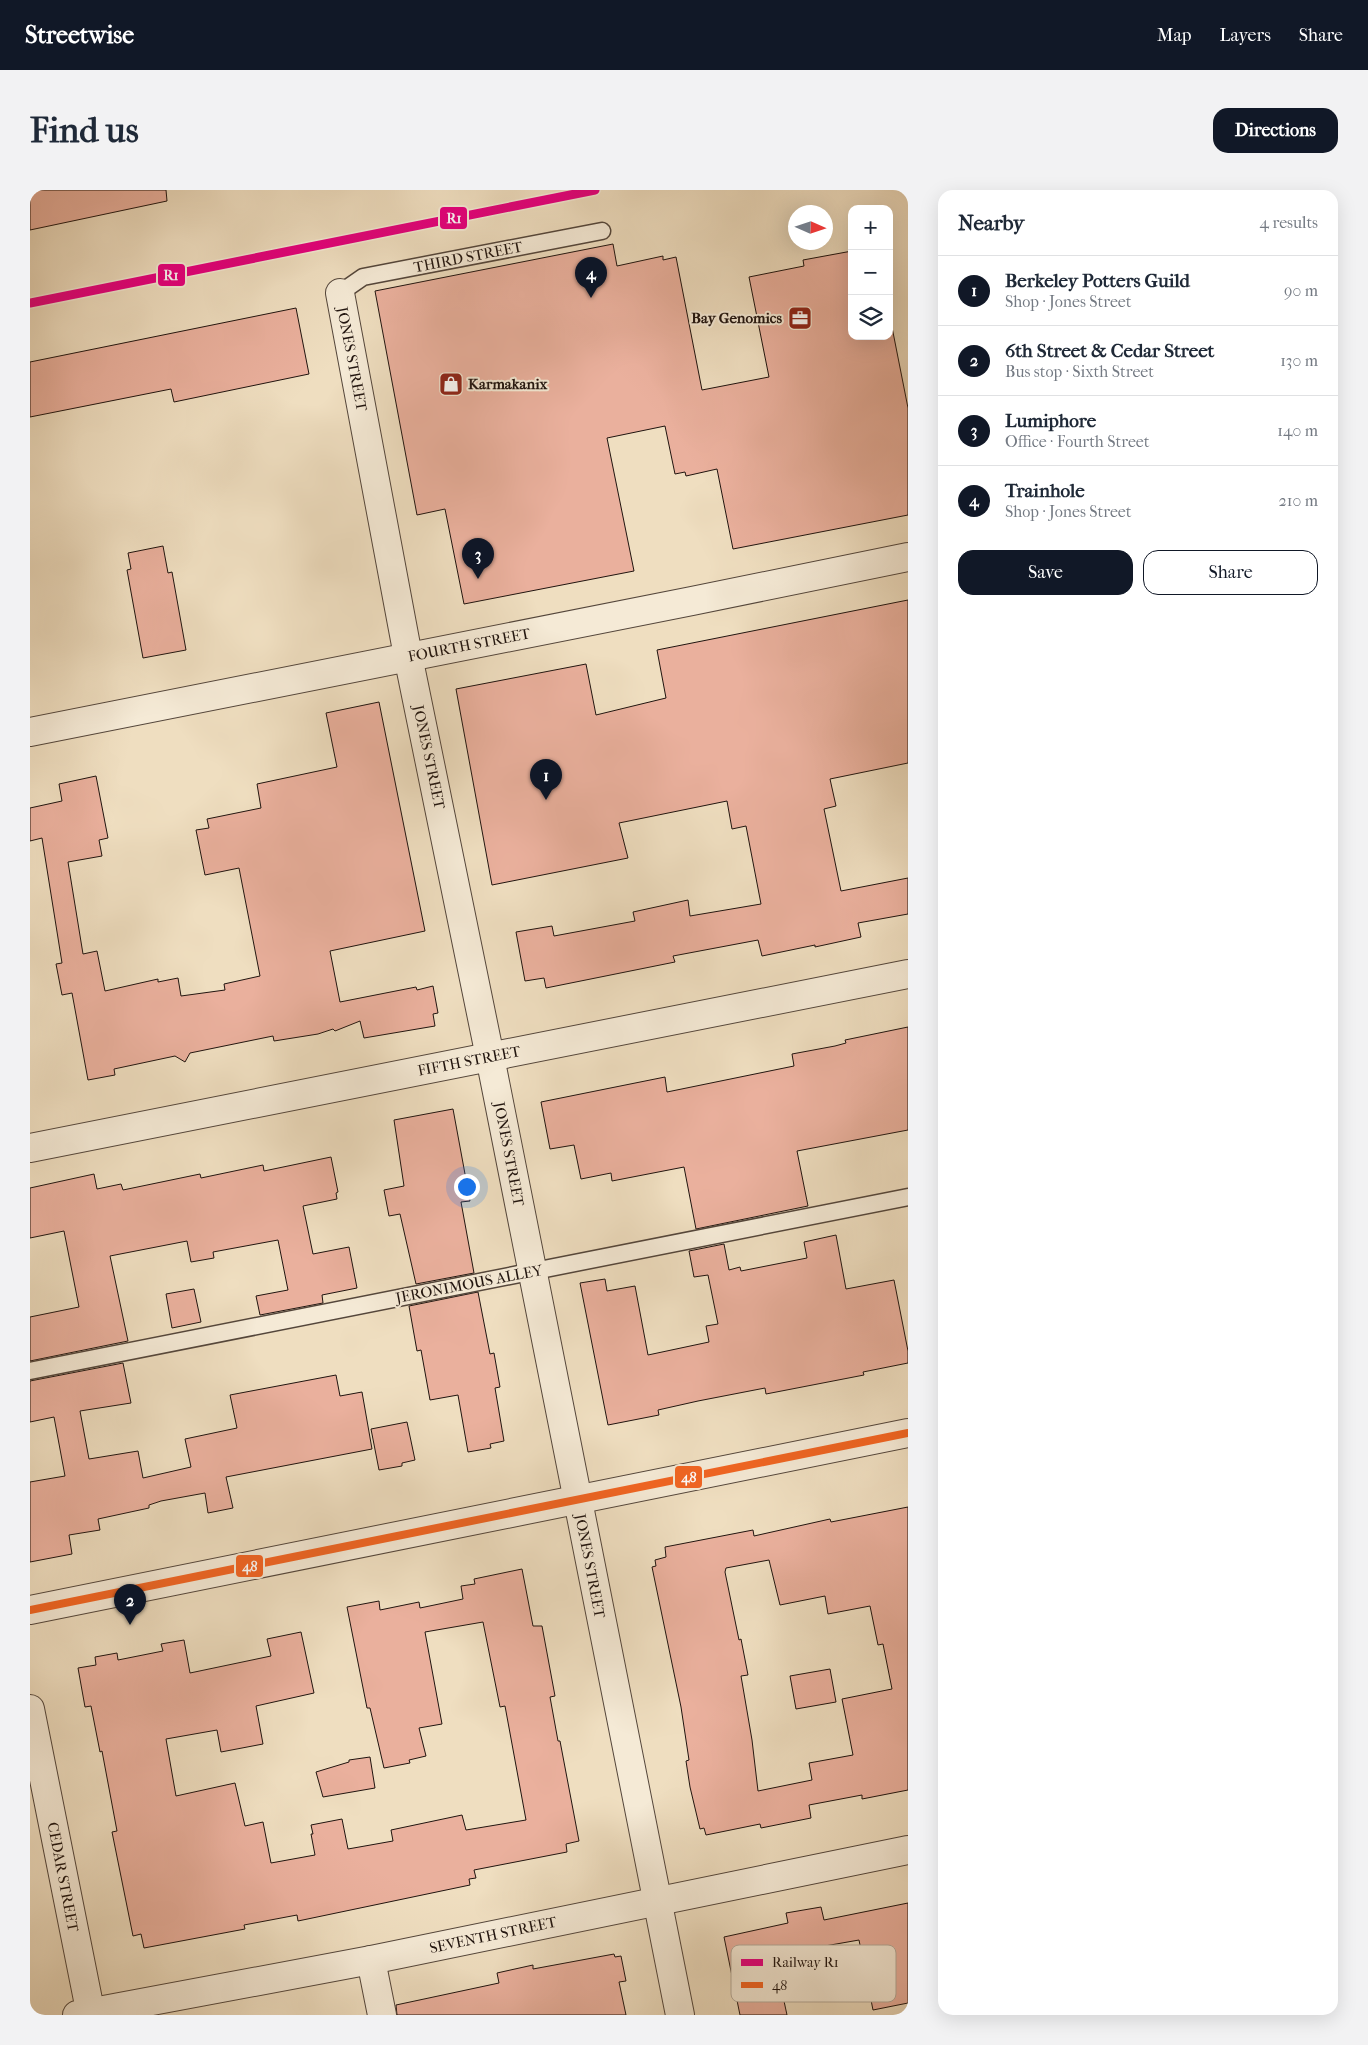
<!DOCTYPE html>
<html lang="en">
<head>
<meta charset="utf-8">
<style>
	body { margin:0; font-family:"IM FELL French Canon",serif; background:#f2f2f3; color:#1f2937 }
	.controls { position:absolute; right:15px; top:15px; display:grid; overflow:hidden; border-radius:10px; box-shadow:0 5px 20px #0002 }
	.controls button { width:45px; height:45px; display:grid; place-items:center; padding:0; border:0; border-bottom:1px solid #e0e1e3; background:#fff; color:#1f2937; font:25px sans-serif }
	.compass { position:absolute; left:758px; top:15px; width:45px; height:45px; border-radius:50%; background:#fff; box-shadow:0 5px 20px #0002; rotate:93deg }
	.you { position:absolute; left:436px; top:996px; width:18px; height:18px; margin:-12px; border:4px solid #fff; border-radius:50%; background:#1a73e8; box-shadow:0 0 0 8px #1a73e833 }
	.badge { display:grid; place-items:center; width:32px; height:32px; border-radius:50%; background:#111827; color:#fff; font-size:16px; font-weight:700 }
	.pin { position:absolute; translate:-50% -41px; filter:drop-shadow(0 1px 2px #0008) }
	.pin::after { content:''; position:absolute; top:26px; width:18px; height:15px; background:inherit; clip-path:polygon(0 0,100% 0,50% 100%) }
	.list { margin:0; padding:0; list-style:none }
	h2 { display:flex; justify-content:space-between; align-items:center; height:65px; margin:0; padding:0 20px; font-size:21px }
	h2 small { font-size:16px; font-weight:400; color:#747a83 }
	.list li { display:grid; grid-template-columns:32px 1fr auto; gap:15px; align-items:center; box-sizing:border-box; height:70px; padding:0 20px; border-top:1px solid #e0e1e3 }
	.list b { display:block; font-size:19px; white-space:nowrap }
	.list p { margin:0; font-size:16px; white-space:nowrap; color:#747a83 }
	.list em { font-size:16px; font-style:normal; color:#747a83 }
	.actions { display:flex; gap:10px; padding:15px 20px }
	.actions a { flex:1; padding:11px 0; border:1px solid #111827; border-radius:15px; text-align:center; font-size:18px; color:#111827 }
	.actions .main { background:#111827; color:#fff }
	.icon { flex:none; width:28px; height:28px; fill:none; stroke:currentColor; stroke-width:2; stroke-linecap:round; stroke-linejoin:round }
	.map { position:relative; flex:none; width:878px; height:1825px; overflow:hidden; border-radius:15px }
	header { display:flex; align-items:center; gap:30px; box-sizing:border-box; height:70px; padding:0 25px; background:#111827; color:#fff }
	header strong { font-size:24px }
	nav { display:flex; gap:28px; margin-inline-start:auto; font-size:18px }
	.intro { display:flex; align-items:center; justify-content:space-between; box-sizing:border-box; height:120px; padding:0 30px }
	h1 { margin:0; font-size:35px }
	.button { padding:12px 22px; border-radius:15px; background:#111827; color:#fff; font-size:18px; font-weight:700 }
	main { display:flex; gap:30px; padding:0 30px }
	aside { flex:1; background:#fff; border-radius:15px; box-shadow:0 5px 20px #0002 }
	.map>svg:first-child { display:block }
	.building { fill:#eab09d; stroke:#20140f; fill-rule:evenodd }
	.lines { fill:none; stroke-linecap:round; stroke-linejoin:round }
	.service-casing { stroke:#54463b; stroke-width:19 }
	.minor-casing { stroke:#54463b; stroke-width:30 }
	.tertiary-casing { stroke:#54463b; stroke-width:30 }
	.service { stroke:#f5ead6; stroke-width:16 }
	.minor { stroke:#f5ead6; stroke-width:28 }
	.tertiary { stroke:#f5ead6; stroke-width:28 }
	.bus-1-casing { stroke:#f5ead6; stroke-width:11 }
	.bus-1 { stroke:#f26522; stroke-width:8 }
	.rail-1-casing { stroke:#f5ead6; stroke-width:12 }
	.rail-1 { stroke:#e5007d; stroke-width:9 }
	.labels { text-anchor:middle; stroke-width:4; stroke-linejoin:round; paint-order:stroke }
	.street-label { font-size:15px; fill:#20140f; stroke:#f5ead6 }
	.poi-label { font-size:15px; font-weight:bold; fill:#20140f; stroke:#f5ead6; text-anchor:end }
	.key { fill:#f5ead6; stroke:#b5aa9a; stroke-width:1 }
	.key-label { font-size:14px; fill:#20140f }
	.line-badge { stroke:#f5ead6; stroke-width:2 }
	.badge-label { font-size:14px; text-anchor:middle; font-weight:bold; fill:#fff }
</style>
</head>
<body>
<header>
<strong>Streetwise</strong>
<nav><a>Map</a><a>Layers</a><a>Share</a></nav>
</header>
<div class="intro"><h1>Find us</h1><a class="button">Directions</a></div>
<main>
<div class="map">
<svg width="878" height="1825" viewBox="0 0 878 1825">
	<rect width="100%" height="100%" fill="#efdec0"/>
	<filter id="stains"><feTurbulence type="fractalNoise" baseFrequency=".004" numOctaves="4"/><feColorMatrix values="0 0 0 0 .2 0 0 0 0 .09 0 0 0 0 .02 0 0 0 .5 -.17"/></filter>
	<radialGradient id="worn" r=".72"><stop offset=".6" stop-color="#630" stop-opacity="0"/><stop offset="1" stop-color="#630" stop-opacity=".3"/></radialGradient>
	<g class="building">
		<polygon points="0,0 136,0 137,11 0,40"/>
		<polygon points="583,54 587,76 633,66 633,70 646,67 672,200 739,187 719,87 774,76 773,70 822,61 822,146 859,146 859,122 878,218 878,325 703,359 687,279 656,286 655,282 645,284 635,236 577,248 604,381 434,414 415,319 387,325 345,101"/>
		<polygon points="266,118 279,184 144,212 141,199 0,227 0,172"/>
		<polygon points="133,356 138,383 142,382 156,460 113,468 97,380 101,379 98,363"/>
		<polygon points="878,410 878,573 800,589 806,616 794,619 811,701 878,688 878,724 828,733 831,747 785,757 785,755 732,766 728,750 643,766 645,772 516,798 514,788 495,791 486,742 522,736 524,746 605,731 603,722 658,710 660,726 731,714 716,636 702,639 697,611 589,633 598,668 462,695 426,499 556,474 566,525 636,508 627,460"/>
		<polygon points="349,512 395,741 300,761 310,812 386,797 387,800 403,796 408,823 403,824 405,836 334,848 330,831 305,841 303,839 288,844 244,851 243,846 160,863 155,872 145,866 84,879 85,885 58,890 42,803 32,805 26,774 32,773 12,648 0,651 0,618 32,611 29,594 66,586 78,648 69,650 72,666 38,672 53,764 67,761 75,801 128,789 128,792 148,788 151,806 195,800 194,794 230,786 209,678 175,685 166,640 179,638 177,629 231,618 227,594 307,577 296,523"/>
		<polygon points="878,837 878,940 767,961 778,1016 666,1039 654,977 582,991 581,983 551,989 544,955 520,959 511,912 635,887 637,902 764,876 762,864 805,856 816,853 815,850"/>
		<polygon points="423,919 440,1011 431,1012 444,1083 386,1094 370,1024 359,1026 354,1000 374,996 364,930"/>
		<polygon points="301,967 308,1002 306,1003 307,1009 273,1016 283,1064 319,1057 327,1098 292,1105 293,1113 230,1125 226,1106 258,1100 248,1050 183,1062 184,1068 161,1072 157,1051 80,1066 98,1151 0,1171 0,1127 49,1117 34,1041 0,1048 0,998 64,984 67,999 91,994 93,1000 170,984 171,988 233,975 234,981"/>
		<polygon points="806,1045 816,1099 864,1090 878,1161 878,1173 833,1182 834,1185 736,1204 735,1198 668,1211 628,1220 629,1225 578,1235 550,1093 575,1089 577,1101 605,1096 618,1165 679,1152 676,1136 688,1134 678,1085 664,1087 659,1061 694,1054 699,1080 710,1077 711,1081 777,1068 774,1052"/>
		<polygon points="164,1099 171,1132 142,1138 136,1104"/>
		<polygon points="448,1102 460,1164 464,1163 470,1197 465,1198 474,1251 460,1254 461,1258 438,1262 428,1205 400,1210 391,1160 387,1161 379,1116"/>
		<polygon points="93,1173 101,1213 50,1221 59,1269 108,1261 113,1288 161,1277 155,1249 207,1238 200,1205 306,1185 310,1206 332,1202 342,1259 196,1287 203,1318 178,1323 175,1303 131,1311 119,1315 119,1318 68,1329 70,1340 39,1345 42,1364 0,1372 0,1292 35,1286 24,1227 0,1232 0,1191"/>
		<polygon points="377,1232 385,1270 372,1273 372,1276 349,1280 341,1239"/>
		<path d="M878,1317v283l-46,9v-4l-53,10 2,13 -50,10 -1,-4 -54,11 -2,-7 -4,1 -10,-42 -4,-26 3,-1 -8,-53 -29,-140 4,-1 -1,-6 11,-3 -1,-10 88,-17 1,6 76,-17 1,3zM739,1370l11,45 45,-9 3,18 42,-8 8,39 5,-1 9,45 -50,10 11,56 -44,8 3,17 -54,11 -6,-51 -11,-64 7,-1 -7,-36 -2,1 -14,-68 1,-4z"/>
		<polygon points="492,1379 503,1436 512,1436 525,1506 520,1507 528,1551 530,1551 549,1651 536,1654 537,1662 444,1680 446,1688 439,1689 440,1695 268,1731 267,1725 214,1735 215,1739 114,1758 111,1744 103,1746 82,1642 87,1641 72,1561 70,1562 61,1516 55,1517 48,1478 66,1475 65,1467 87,1463 88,1470 133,1461 131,1454 154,1450 160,1483 241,1466 237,1449 271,1442 284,1503 226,1516 233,1554 191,1562 187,1540 136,1549 146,1606 205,1593 215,1636 233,1632 241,1673 285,1665 281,1644 283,1644 281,1635 312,1629 318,1659 363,1651 361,1640 432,1625 436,1640 496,1630 475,1516 470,1517 453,1432 395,1442 412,1534 389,1538 396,1566 379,1570 380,1573 354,1578 340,1518 337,1518 317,1417 349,1411 350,1420 389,1412 390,1418 433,1409 431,1396 445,1394 444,1389"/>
		<polygon points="800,1479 806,1512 766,1519 760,1486"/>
		<polygon points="340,1567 345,1598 293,1607 286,1582 319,1572 319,1570"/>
		<polygon points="878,1713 878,1813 843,1820 829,1750 755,1763 756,1772 746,1774 757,1825 710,1825 694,1747 758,1733 756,1723 791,1717 794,1730"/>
		<polygon points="584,1764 585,1767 591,1766 596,1791 589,1792 596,1825 367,1825 366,1815 469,1793 467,1783 503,1775 503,1779"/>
	</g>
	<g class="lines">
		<g class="service-casing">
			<g id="service">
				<polyline points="310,103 333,87 572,41"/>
				<polyline points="0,1181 878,1007"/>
			</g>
		</g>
		<g class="minor-casing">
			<g id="minor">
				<polyline points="310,103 378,466 460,867 650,1825"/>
				<polyline points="0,542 662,411 878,367"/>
				<polyline points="0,958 878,784"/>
				<polyline points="341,1770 352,1825"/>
				<polyline points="47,1825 341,1770 878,1660"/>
			</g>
		</g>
		<g class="tertiary-casing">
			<g id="tertiary">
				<polyline points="0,1420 878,1243"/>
				<polyline points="0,1519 61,1825"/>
			</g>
		</g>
		<use href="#service" class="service"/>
		<use href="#minor" class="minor"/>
		<use href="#tertiary" class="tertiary"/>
		<g class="bus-1-casing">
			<polyline id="bus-1" points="0,1420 878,1243"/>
		</g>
		<use href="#bus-1" class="bus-1"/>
		<g class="rail-1-casing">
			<polyline id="rail-1" points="0,113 565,0"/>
		</g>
		<use href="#rail-1" class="rail-1"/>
	</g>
	<defs>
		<g id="office-square" transform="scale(1.25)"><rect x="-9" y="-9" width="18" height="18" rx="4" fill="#8f2418" stroke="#f5ead6"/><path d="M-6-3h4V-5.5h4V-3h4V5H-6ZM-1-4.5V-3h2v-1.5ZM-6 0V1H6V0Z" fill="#fff"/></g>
		<g id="shop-square" transform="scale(1.25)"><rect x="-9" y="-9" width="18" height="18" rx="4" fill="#8f2418" stroke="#f5ead6"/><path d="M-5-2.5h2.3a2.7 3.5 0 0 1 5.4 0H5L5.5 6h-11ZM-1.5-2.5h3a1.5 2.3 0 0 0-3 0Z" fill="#fff"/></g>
	</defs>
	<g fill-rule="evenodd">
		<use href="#office-square" x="770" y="128"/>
		<use href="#shop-square" x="421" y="194"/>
	</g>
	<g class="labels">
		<g class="street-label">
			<text transform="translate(438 67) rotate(-11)" y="5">THIRD STREET</text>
			<text transform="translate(322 169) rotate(79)" y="5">JONES STREET</text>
			<text transform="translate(439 455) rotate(-11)" y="5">FOURTH STREET</text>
			<text transform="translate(399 567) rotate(78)" y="5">JONES STREET</text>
			<text transform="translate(439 871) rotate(-11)" y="5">FIFTH STREET</text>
			<text transform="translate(479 964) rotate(79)" y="5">JONES STREET</text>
			<text transform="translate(439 1094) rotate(-11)" y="5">JERONIMOUS ALLEY</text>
			<text transform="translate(560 1376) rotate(79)" y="5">JONES STREET</text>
			<text transform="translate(33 1687) rotate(79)" y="5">CEDAR STREET</text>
			<text transform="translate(463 1745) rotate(-12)" y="5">SEVENTH STREET</text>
		</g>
		<g class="poi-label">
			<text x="752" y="133">Bay Genomics</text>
			<text x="438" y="199" text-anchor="start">Karmakanix</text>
		</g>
	</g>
	<rect x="701" y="1755" width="165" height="57" rx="8" class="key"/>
	<rect x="711" y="1769" width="22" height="7" fill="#e5007d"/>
	<rect x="711" y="1792" width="22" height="6" fill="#f26522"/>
	<g class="key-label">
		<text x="742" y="1777">Railway R1</text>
		<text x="742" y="1800">48</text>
	</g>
	<g class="line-badge">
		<rect x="409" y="16" width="29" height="24" rx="5" fill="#e5007d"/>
		<rect x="127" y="73" width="29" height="24" rx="5" fill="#e5007d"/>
		<rect x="644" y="1275" width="29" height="24" rx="5" fill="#f26522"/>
		<rect x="205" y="1364" width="29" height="24" rx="5" fill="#f26522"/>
	</g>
	<g class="badge-label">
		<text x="424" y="33">R1</text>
		<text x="141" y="90">R1</text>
		<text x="659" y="1292">48</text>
		<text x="220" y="1381">48</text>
	</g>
	<rect width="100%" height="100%" filter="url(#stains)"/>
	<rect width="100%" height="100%" fill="url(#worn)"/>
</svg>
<div class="controls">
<button>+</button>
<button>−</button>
<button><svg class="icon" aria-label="layers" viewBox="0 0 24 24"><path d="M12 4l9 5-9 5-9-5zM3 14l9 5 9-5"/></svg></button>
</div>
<svg class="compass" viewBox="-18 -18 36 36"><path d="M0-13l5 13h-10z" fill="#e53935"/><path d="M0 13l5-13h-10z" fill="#747a83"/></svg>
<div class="you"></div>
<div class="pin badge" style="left:516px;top:610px">1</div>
<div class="pin badge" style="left:100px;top:1435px">2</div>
<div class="pin badge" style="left:448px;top:389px">3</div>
<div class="pin badge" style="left:561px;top:108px">4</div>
</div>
<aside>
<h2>Nearby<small>4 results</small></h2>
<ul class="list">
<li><span class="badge">1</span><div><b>Berkeley Potters Guild</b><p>Shop · Jones Street</p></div><em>90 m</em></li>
<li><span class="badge">2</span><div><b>6th Street &amp; Cedar Street</b><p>Bus stop · Sixth Street</p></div><em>130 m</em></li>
<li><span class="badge">3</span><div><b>Lumiphore</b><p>Office · Fourth Street</p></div><em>140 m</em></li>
<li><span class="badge">4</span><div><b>Trainhole</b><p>Shop · Jones Street</p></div><em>210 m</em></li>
</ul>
<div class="actions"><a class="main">Save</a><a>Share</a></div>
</aside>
</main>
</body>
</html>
